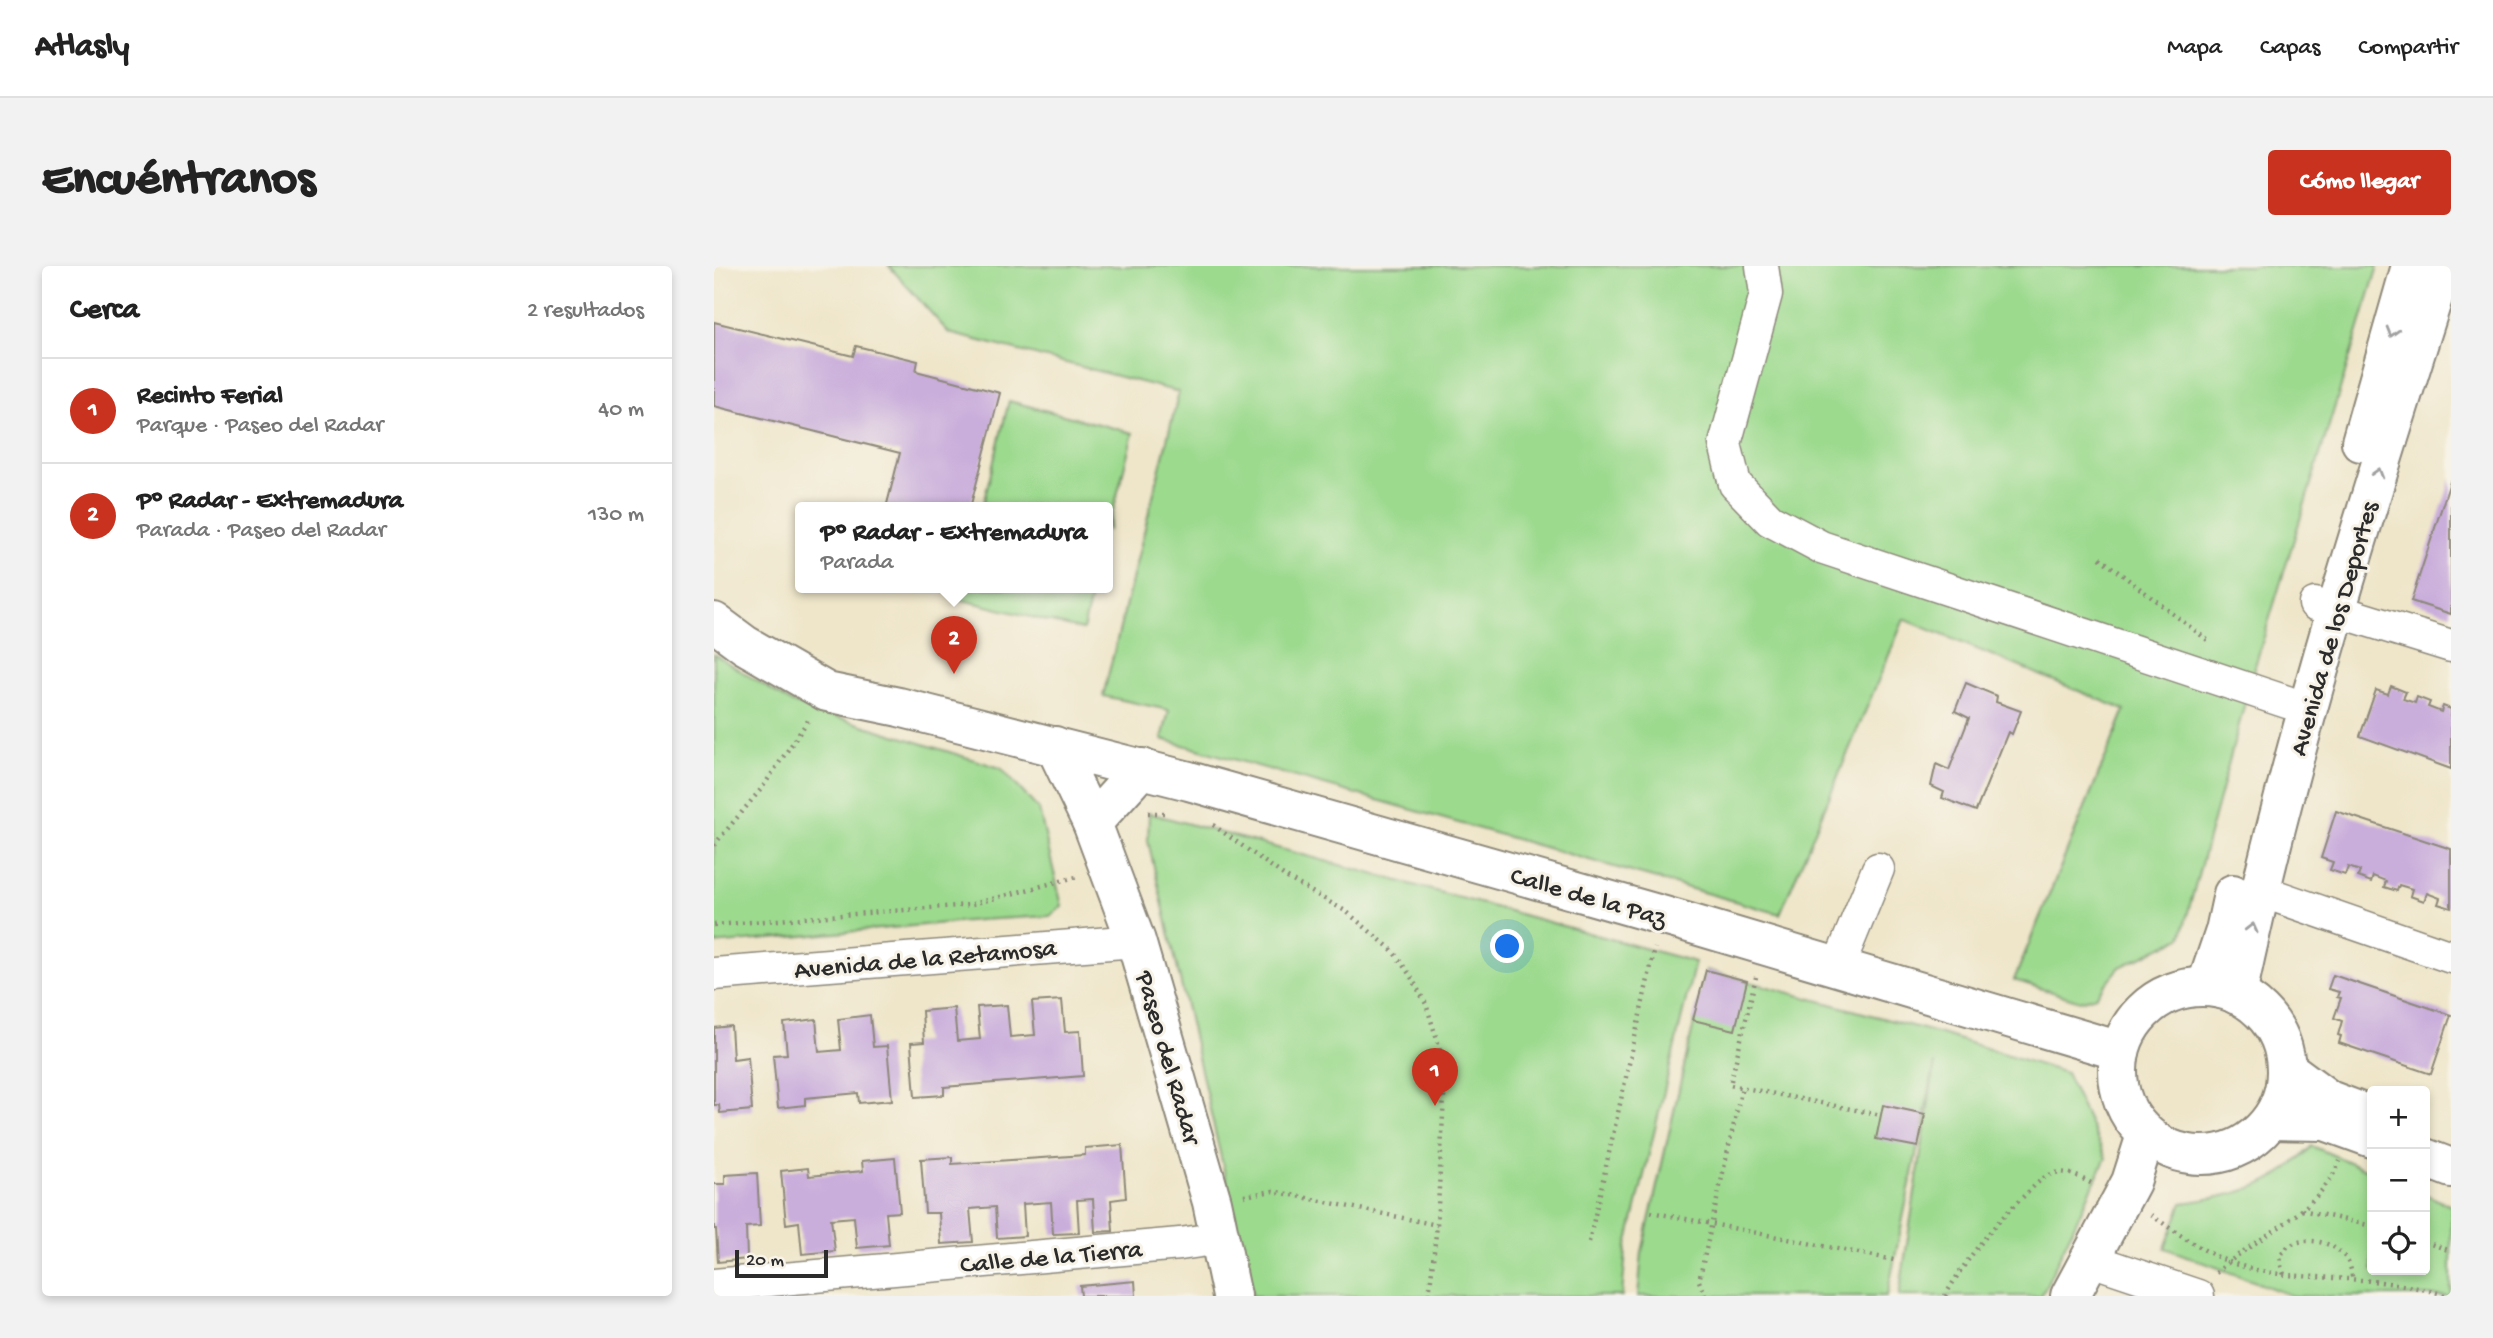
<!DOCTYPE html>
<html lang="es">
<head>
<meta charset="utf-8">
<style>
	body { margin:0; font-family:"Gochi Hand",sans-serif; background:#f2f2f2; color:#222 }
	.controls { position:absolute; right:21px; bottom:21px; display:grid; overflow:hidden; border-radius:7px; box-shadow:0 4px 10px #0003 }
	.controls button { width:63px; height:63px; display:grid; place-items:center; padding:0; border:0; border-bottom:2px solid #e0e0e0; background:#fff; color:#222; font:35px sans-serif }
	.scale { position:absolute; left:21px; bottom:18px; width:93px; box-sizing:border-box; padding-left:7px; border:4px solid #2b2b2b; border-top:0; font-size:19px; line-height:24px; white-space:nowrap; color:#2b2b2b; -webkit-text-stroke:5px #f7f3e8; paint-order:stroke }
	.you { position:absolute; left:794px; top:681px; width:24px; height:24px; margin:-18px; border:5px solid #fff; border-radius:50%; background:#1a73e8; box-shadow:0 0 0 10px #1a73e833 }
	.badge { display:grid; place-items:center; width:46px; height:46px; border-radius:50%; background:#c8321e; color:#fff; font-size:23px; font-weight:700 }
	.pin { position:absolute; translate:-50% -58px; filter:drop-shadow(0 2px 4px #0008) }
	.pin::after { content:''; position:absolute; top:37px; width:24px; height:21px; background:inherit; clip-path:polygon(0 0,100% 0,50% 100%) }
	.popup { position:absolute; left:81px; top:236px; width:318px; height:91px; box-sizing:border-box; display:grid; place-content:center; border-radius:7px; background:#fff; filter:drop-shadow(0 2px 5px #0005); font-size:23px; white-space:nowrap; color:#767676 }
	.popup b { font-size:26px; color:#222 }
	.popup::after { content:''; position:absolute; left:50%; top:100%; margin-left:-14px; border:14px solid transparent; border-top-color:#fff }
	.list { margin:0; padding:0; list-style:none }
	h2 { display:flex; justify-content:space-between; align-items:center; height:91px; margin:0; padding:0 28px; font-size:30px }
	h2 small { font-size:23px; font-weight:400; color:#767676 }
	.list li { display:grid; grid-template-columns:46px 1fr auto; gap:21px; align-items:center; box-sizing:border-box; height:105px; padding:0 28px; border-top:2px solid #e0e0e0 }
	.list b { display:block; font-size:26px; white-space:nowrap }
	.list p { margin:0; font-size:23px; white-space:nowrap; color:#767676 }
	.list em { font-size:23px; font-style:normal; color:#767676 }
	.icon { flex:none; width:38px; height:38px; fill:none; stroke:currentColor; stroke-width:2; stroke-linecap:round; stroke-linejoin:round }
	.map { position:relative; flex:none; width:1737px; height:1030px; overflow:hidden; border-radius:7px }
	header { display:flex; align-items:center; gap:42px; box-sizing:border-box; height:98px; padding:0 35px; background:#fff; border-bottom:2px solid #e0e0e0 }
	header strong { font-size:33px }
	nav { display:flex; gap:38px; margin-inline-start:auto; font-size:24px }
	.intro { display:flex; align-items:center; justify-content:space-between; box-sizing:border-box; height:168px; padding:0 42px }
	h1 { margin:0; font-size:49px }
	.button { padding:18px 32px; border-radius:7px; background:#c8321e; color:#fff; font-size:24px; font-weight:700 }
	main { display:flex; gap:42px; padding:0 42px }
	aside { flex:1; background:#fff; border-radius:7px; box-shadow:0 4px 10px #0003 }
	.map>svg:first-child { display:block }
	.green { fill:#9cda8e; stroke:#64825c; stroke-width:2 }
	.building { fill:#c9addb }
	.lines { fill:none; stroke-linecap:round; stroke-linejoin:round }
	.minor-casing { stroke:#8d887a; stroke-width:35 }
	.tertiary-casing { stroke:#8d887a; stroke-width:42 }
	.path { stroke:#8d887a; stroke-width:4.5; stroke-dasharray:2 5; stroke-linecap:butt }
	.minor { stroke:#fff; stroke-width:32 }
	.tertiary { stroke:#fff; stroke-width:38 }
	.oneway { stroke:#a0a0a0 }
	.labels { text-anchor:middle; stroke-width:6; stroke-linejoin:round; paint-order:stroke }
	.street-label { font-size:26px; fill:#2b2b2b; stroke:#f7f3e8 }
</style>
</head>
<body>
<header>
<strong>Atlasly</strong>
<nav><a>Mapa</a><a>Capas</a><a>Compartir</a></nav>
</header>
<div class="intro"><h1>Encuéntranos</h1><a class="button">Cómo llegar</a></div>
<main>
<aside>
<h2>Cerca<small>2 resultados</small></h2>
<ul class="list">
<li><span class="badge">1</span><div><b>Recinto Ferial</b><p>Parque · Paseo del Radar</p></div><em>40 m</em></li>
<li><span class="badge">2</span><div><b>Pº Radar - Extremadura</b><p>Parada · Paseo del Radar</p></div><em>130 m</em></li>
</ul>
</aside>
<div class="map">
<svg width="1737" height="1030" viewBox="0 0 1737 1030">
	<rect width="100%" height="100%" fill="#f7f3e8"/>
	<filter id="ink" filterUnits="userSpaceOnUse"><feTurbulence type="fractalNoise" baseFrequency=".0143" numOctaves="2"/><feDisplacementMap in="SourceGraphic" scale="14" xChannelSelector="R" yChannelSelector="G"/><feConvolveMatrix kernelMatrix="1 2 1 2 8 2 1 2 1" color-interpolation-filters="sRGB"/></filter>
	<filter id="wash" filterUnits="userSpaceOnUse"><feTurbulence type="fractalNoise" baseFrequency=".00686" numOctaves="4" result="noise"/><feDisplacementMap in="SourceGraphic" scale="28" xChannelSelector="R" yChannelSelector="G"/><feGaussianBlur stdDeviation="1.57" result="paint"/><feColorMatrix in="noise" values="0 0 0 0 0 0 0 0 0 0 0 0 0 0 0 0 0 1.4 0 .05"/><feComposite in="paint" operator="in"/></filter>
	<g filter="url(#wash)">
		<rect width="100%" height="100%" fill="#efe6ca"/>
		<g class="green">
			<polygon points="175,0 1664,0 1541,400 1467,672 1406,701 1382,730 1366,735 1300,714 1411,444 1190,353 1066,648 448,473 455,444 389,430 465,126 235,67"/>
			<polygon points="295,135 419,167 394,265 394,242 268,242"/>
			<polygon points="248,322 379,322 369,364 245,333"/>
			<polygon points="0,388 78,437 287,502 325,544 348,640 336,650 265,654 0,678"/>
			<polygon points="435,547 981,696 912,984 908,1030 539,1030 434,575"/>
			<polygon points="992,704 1227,768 1352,807 1392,892 1327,1030 1185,1030 1221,797 1173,1030 924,1030 928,986"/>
			<path d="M1598,880l60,26v98h53v-76l26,12v90h-158l-128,-48 17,-45c52,-7 93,-15 130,-57z"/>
		</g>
		<g id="blocks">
			<g class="building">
				<polygon points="0,56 139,90 142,80 204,95 202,105 286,127 256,242 172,242 186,187 0,140"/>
				<polygon points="1737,213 1737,348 1697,335"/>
				<polygon points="1252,417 1283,430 1282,436 1307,445 1298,468 1294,466 1262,545 1228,532 1230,526 1217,520 1222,498 1235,504 1255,452 1241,445"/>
				<polygon points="1677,420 1692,426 1689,433 1701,437 1703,431 1716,436 1714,441 1727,446 1729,440 1737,443 1737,503 1646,470 1662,424 1674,428"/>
				<polygon points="1622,545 1737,583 1737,642 1724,638 1726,632 1713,627 1710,635 1696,630 1698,623 1685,619 1683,625 1670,621 1672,615 1659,610 1657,616 1644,611 1646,605 1634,601 1631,609 1616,604 1619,596 1607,592"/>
				<polygon points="992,704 1033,715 1021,764 979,754"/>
				<polygon points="1619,709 1737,749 1717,808 1625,777 1627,770 1624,769 1628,755 1620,752 1627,732 1623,731 1625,726 1614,723"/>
				<polygon points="348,734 351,766 366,765 369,810 230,821 230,829 201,831 197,777 210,776 208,745 240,742 243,775 266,773 263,741 293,739 296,771 321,769 318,736"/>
				<polygon points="156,749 159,781 173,780 178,834 145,837 144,827 91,832 91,839 64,842 59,789 73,788 70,757 102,753 105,786 127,784 124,753"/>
				<polygon points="17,760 19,793 34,791 38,844 6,847 5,839 0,839 0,762"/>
				<polygon points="1169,839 1211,848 1204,881 1162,873"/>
				<polygon points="408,879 412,932 397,934 399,965 381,966 379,933 363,934 365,967 339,968 337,936 309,938 311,970 283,972 281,941 256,943 259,976 227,978 225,947 211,947 207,893 238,891 238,898 371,889 371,882"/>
				<polygon points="181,892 186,946 172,947 175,979 143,982 140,951 117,953 121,985 88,988 85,956 72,958 67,905 94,902 95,910 149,905 148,895"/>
				<polygon points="43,907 46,960 32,961 33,993 4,996 2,963 0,963 0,918 11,918 11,909"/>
				<polygon points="421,1015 422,1030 367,1030 366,1020"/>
			</g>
		</g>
	</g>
	<g filter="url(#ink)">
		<use href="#blocks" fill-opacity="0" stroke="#8d887a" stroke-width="2"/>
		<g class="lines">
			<g class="minor-casing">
				<g id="minor">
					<polyline points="1048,0 1052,28 1011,178 1021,218 1056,254 1107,281 1573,436"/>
					<polyline points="1601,338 1737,380"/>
					<polyline points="1547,625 1737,691"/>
					<polyline points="1124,701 1164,603"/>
					<polyline points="0,708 422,675"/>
					<polyline points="1374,993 1484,1030"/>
					<polyline points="0,1019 466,978 507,972"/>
				</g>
			</g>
			<g class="tertiary-casing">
				<g id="tertiary">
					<polyline points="1647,176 1697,0"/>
					<polyline points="0,356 31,379 113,426 185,441 475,515 975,657 1406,785"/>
					<polyline points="341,480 378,557 422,675 498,936 518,1030"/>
					<polyline points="378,557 428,502"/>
					<circle cx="1488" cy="805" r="84"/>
					<polyline points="1492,721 1511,665 1519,628"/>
					<path d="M1523,729c52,-248 130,-488 206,-729"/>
					<polyline points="1573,803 1615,834 1652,848"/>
					<polyline points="1557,854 1611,855 1658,872"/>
					<polyline points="1711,892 1737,902"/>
					<polyline points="1356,1030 1417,916 1432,869"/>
				</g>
			</g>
			<g class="path">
				<polyline points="1386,292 1496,376"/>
				<polyline points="434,547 453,547"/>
				<polyline points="499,559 575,613 633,646 678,684 696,709 712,738 729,793 730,831 723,959 715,1030"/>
				<polyline points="0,579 48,522 95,453"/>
				<polyline points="0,659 255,639 362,611"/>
				<polyline points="1042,711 1016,819 1167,849"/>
				<polyline points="530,930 559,925 723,959"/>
				<polyline points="1588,944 1658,960"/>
				<polyline points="937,946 1180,994"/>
				<path d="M1437,949c30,20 59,43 94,52 33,10 68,9 102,12 34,2 69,7 101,17"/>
				<polyline points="875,976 941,682"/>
				<polyline points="1711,976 1737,985"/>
				<path d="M1502,1007c41,-38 100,-57 124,-112"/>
				<path d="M1570,1008c-22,-44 68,-46 68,5"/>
				<polyline points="991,1030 985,1015 1028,821"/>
				<path d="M1231,1030c22,-38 48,-71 80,-101 9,-8 18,-20 30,-22 13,-3 25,5 36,10"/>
			</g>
			<use href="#minor" class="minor"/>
			<use href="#tertiary" class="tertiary"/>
		</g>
		<defs><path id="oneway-chevron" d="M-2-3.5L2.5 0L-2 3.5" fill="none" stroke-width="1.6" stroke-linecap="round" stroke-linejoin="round" transform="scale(1.75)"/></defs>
		<g class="oneway">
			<use href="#oneway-chevron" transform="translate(1678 66) rotate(106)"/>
			<use href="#oneway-chevron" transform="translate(1664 207) rotate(-73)"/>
			<use href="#oneway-chevron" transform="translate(1538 662) rotate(-76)"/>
		</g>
	</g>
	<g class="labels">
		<g class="street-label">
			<text transform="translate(1618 362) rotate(-74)" y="9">Avenida de los Deportes</text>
			<text transform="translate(875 629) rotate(16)" y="9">Calle de la Paz</text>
			<text transform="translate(211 691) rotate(-5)" y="9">Avenida de la Retamosa</text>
			<text transform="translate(456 791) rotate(74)" y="9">Paseo del Radar</text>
			<text transform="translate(337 989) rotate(-5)" y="9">Calle de la Tierra</text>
		</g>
	</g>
</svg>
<div class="controls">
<button>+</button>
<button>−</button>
<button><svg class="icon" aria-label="locate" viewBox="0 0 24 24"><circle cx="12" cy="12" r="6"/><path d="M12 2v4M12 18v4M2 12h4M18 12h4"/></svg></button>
</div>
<div class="scale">20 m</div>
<div class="you"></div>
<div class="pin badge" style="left:721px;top:840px">1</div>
<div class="pin badge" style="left:240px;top:408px">2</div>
<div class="popup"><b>Pº Radar - Extremadura</b>Parada</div>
</div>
</main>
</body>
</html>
